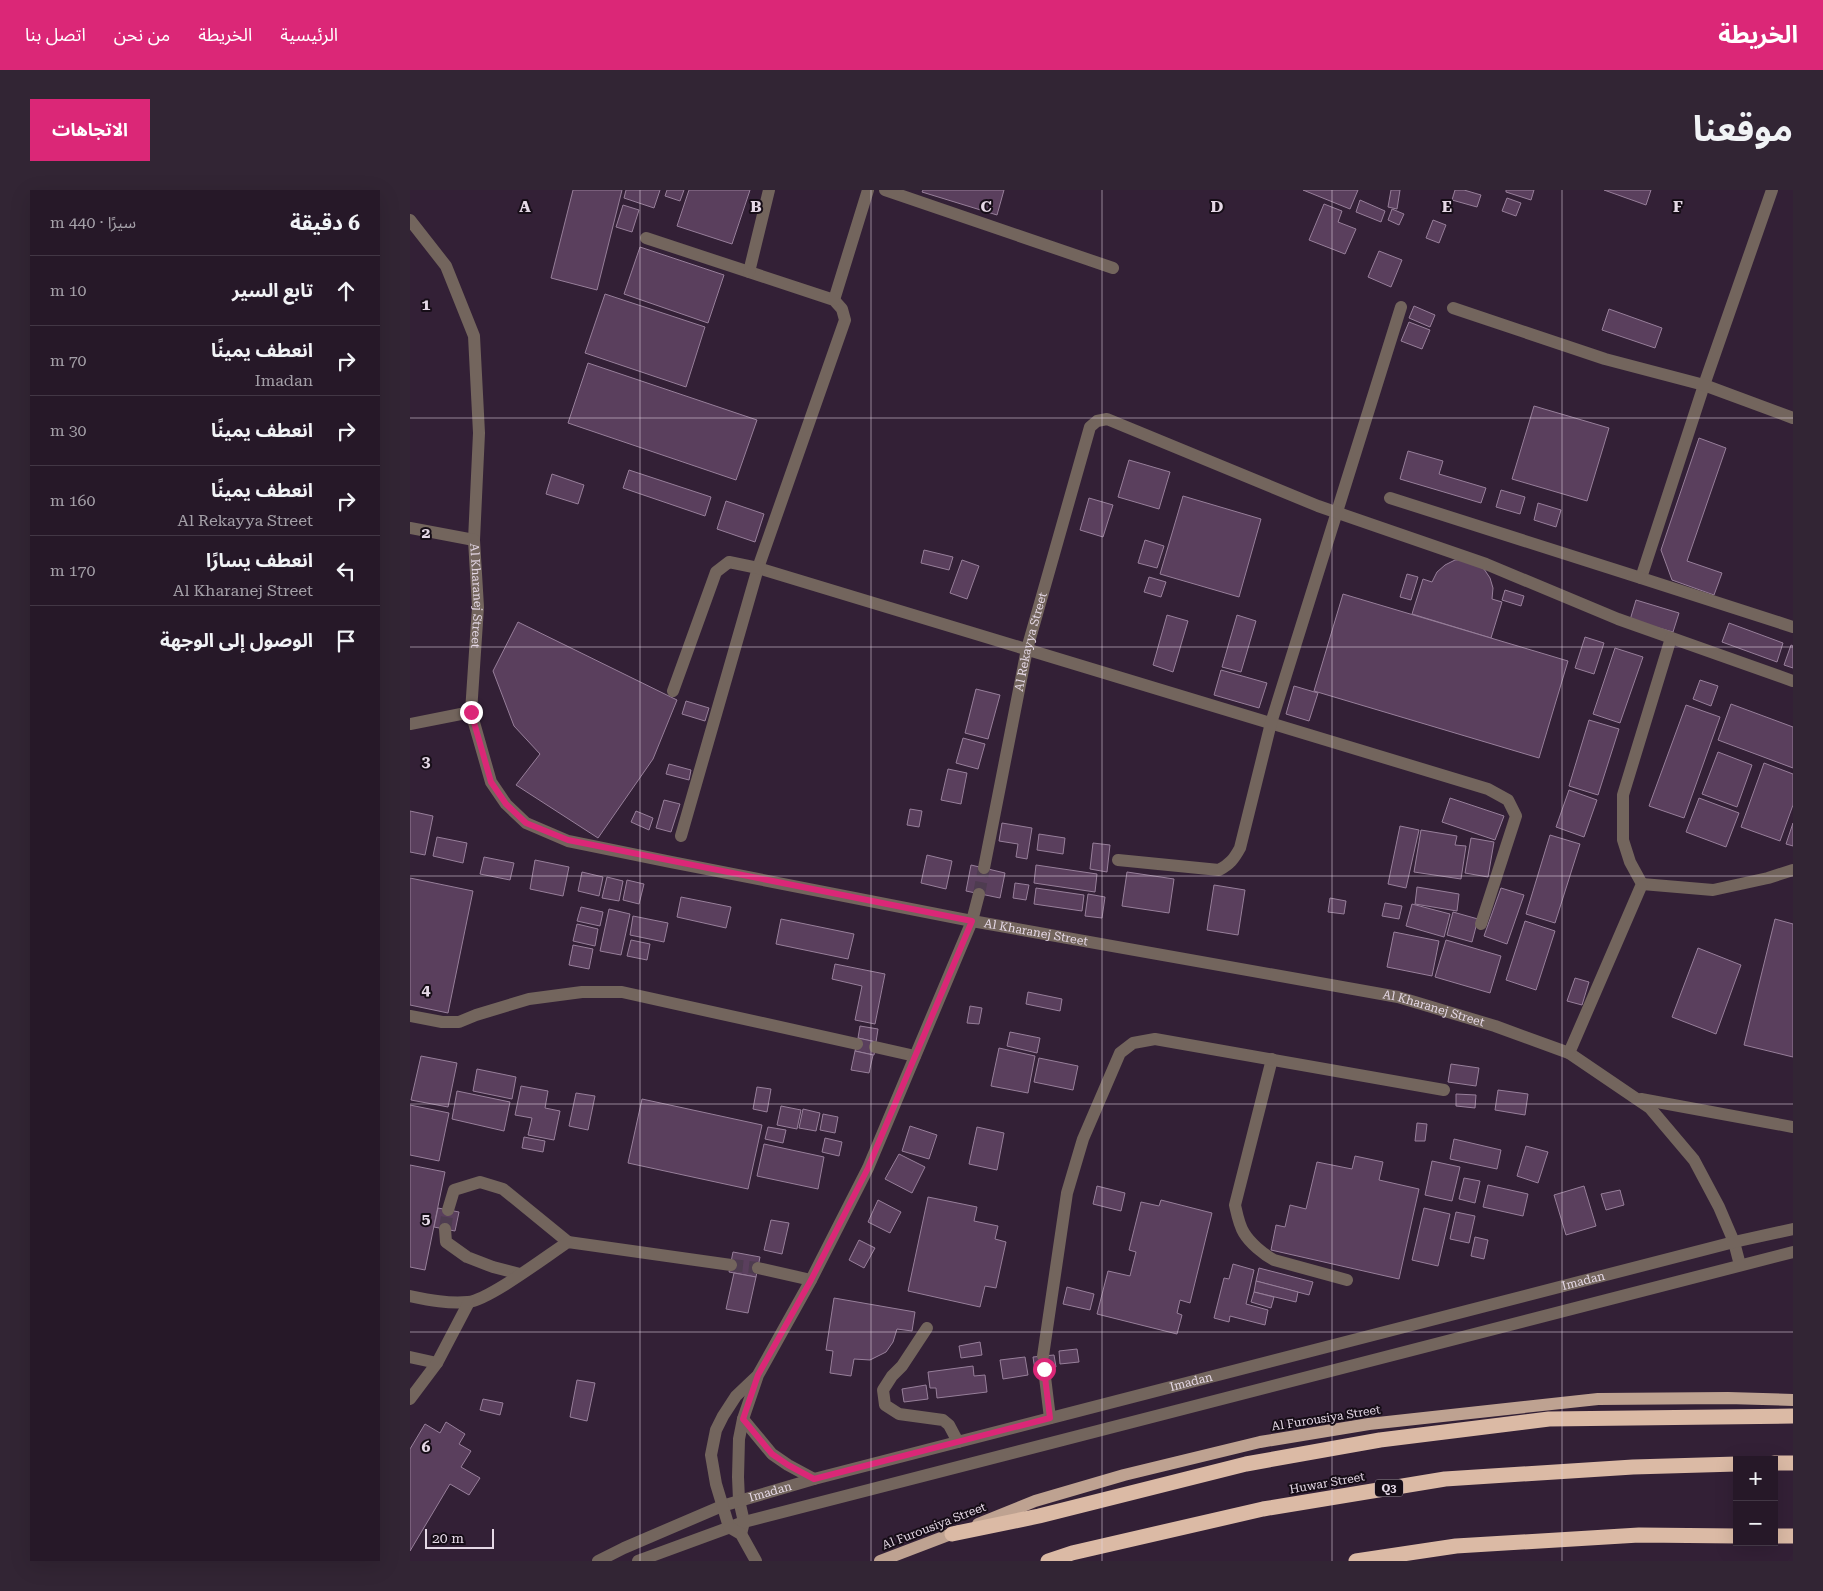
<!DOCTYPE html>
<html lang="ar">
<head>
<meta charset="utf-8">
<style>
	body { margin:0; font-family:"Roboto Serif","Noto Sans Arabic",serif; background:#322534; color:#f1f3f6; direction:rtl }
	.controls { position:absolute; right:15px; bottom:15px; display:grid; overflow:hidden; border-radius:0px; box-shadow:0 5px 20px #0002 }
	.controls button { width:45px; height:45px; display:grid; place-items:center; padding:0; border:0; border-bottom:1px solid #423745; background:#261828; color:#f1f3f6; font:25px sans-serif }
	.scale { position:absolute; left:15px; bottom:12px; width:69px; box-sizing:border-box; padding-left:5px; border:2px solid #e5d8e6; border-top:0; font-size:14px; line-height:18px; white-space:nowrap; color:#e5d8e6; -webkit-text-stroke:4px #160d17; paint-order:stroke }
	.stop { position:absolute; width:15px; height:15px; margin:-11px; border:4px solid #db2777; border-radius:50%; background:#fff }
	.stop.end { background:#db2777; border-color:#fff; box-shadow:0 1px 5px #0008 }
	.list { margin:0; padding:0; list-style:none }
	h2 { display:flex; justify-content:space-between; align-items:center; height:65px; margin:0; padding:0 20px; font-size:21px }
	h2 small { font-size:16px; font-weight:400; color:#a4a0a8 }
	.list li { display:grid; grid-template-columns:32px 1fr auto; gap:15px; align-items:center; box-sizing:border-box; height:70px; padding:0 20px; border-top:1px solid #423745 }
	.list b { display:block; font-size:19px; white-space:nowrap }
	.list p { margin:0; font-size:16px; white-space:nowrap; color:#a4a0a8 }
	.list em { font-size:16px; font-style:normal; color:#a4a0a8 }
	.icon { flex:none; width:28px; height:28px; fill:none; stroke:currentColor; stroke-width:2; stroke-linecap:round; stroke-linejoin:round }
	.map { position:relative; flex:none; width:1383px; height:1371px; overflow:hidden; direction:ltr; border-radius:0px }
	header { display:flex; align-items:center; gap:30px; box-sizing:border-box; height:70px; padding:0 25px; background:#db2777; color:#fff }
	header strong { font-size:24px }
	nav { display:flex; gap:28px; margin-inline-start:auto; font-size:18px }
	.intro { display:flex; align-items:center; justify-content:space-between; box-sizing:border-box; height:120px; padding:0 30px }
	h1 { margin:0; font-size:35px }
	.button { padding:12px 22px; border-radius:0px; background:#db2777; color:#fff; font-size:18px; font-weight:700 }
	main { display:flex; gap:30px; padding:0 30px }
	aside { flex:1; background:#261828; border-radius:0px; box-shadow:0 5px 20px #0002 }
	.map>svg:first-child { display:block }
	.building { fill:#5a3f5d; stroke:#977f9a }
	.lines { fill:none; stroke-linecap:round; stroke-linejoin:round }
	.minor-tunnel { stroke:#4e3c50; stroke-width:12; stroke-dasharray:12 6; stroke-linecap:butt }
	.minor { stroke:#73655d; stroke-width:12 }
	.major { stroke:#bea291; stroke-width:12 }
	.highway { stroke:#dbbaa5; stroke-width:15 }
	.route { stroke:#db2777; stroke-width:6 }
	.grid { fill:none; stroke:#e5d8e6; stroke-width:1; stroke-opacity:0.55 }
	.labels { text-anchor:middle; stroke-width:4; stroke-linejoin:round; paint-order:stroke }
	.shield { fill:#160d17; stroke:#a79ba8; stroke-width:1 }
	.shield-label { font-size:11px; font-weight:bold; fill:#e5d8e6 }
	.street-label { font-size:12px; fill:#e5d8e6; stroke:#160d17 }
	.grid-label { font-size:16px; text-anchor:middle; font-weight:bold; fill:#e5d8e6; stroke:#160d17; stroke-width:4; stroke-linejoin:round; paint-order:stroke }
</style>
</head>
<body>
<header>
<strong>الخريطة</strong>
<nav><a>الرئيسية</a><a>الخريطة</a><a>من نحن</a><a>اتصل بنا</a></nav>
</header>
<div class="intro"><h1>موقعنا</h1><a class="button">الاتجاهات</a></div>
<main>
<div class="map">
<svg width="1383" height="1371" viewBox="0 0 1383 1371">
	<rect width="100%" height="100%" fill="#332036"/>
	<g class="building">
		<polygon points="163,0 212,0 187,100 141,88"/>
		<polygon points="216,0 250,0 244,18 214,8"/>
		<polygon points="257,0 274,0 270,11 255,6"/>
		<polygon points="279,0 340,0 322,54 267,36"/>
		<polygon points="513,0 594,0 587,25 512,2"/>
		<polygon points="893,0 948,0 940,19"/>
		<polygon points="981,0 990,0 987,19 978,17"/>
		<polygon points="1045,0 1054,0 1071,5 1067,17 1042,10"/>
		<polygon points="1096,0 1124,0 1121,10 1096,2"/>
		<polygon points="1194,0 1241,0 1236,15"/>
		<polygon points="1097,8 1111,13 1106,26 1092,21"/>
		<polygon points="950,10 975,21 971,32 946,22"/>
		<polygon points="914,14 932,21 928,32 946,39 935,64 899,50"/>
		<polygon points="213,15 229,20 222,42 206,37"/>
		<polygon points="982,19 994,24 989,35 978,30"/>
		<polygon points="1023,30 1036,35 1029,53 1016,48"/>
		<polygon points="230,57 314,85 298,133 214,104"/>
		<polygon points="969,61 992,70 981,97 958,87"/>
		<polygon points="195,104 295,137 276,197 175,163"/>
		<polygon points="1004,116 1025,125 1020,137 999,128"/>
		<polygon points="1199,119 1252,138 1245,158 1192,140"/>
		<polygon points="999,132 1020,140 1012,159 991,151"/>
		<polygon points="178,173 347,230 326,290 158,233"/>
		<polygon points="1124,216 1199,238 1177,311 1102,289"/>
		<polygon points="1289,248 1316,258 1277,371 1312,383 1304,405 1262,390 1251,360"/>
		<polygon points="998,261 1033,271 1029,284 1076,298 1071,313 990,289"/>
		<polygon points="719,270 760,282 749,319 708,307"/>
		<polygon points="219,280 301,307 295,326 213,298"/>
		<polygon points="142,284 174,295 168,314 136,304"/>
		<polygon points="1091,300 1115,307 1110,324 1086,317"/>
		<polygon points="773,306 851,329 829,407 750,384"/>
		<polygon points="679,308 703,315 693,347 670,340"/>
		<polygon points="316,311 354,324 345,352 307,339"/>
		<polygon points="1128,313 1151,320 1146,337 1124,330"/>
		<polygon points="735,350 754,356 747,378 728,373"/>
		<polygon points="514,360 543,367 539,380 511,373"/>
		<polygon points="1055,369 1074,379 1080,388 1083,398 1082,409 1092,412 1081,448 1002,424 1013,389 1022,392 1027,382 1035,375 1045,370"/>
		<polygon points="552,370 569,376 557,409 540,403"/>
		<polygon points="997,384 1008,387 1001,410 990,407"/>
		<polygon points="739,387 756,392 751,407 734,402"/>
		<polygon points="1095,400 1114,406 1111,416 1092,410"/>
		<polygon points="933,404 1158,471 1129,568 904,501"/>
		<polygon points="1226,410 1269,423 1263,442 1220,430"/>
		<polygon points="757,425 778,431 763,482 743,475"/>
		<polygon points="827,425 846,431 831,482 812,477"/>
		<polygon points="108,432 267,510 243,569 188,648 106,595 130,564 104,536 83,481"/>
		<polygon points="1319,433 1373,453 1367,472 1312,452"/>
		<polygon points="1175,447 1194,453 1184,484 1165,478"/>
		<polygon points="1381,455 1383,456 1383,478 1374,475"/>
		<polygon points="1205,458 1233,467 1210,533 1183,524"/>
		<polygon points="811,480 857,493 849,518 804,505"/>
		<polygon points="1290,490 1308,496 1301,516 1283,509"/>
		<polygon points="884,496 908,503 899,531 876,524"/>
		<polygon points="566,499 590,505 578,549 555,543"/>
		<polygon points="276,511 299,518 295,531 272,524"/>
		<polygon points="1321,514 1383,537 1383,578 1308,550"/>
		<polygon points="1276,515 1310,527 1274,628 1239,616"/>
		<polygon points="1179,530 1209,539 1188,605 1159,596"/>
		<polygon points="553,548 575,554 568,579 546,573"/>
		<polygon points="1308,562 1342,575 1327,617 1292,604"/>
		<polygon points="1354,573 1383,584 1383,615 1370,651 1331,637"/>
		<polygon points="259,574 281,580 279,590 256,584"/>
		<polygon points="538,579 557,583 551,614 531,610"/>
		<polygon points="1159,600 1187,610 1174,647 1146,637"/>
		<polygon points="1040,608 1094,626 1085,650 1032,632"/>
		<polygon points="1289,608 1329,623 1316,657 1276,642"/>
		<polygon points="254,610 270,614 261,642 246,638"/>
		<polygon points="500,619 512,621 509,637 497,635"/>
		<polygon points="0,621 23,626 15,665 0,662"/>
		<polygon points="226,621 243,628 239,640 221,632"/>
		<polygon points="592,633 622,638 617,669 606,667 608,654 589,651"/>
		<polygon points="1383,633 1383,656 1376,654"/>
		<polygon points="990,636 1009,640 996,698 978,694"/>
		<polygon points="1011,640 1047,646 1045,655 1056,656 1051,689 1004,682"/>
		<polygon points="629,644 655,648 653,664 627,660"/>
		<polygon points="1140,645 1170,654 1145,733 1116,724"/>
		<polygon points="27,647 57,653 53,673 23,666"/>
		<polygon points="1061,648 1084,652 1078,687 1055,683"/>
		<polygon points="683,653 700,655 697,682 680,679"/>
		<polygon points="517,665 542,671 536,699 511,693"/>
		<polygon points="74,667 104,673 100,690 70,684"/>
		<polygon points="125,670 159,677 153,706 120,699"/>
		<polygon points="561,675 595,683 590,708 556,701"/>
		<polygon points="626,675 687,684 685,702 624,693"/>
		<polygon points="172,682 193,687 189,706 168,701"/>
		<polygon points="717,682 764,689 759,723 712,716"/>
		<polygon points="197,687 213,691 209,711 192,708"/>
		<polygon points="0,688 63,701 38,823 0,815"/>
		<polygon points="217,690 234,694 229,714 213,710"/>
		<polygon points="605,693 619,695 616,710 603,708"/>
		<polygon points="804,695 835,700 828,745 797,740"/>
		<polygon points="1007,697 1049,704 1047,721 1005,714"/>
		<polygon points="626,698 674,705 672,721 624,714"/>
		<polygon points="1091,698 1114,705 1097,754 1074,746"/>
		<polygon points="678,704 695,707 692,728 675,726"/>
		<polygon points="271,707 321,717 316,738 267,727"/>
		<polygon points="920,708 936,711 934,724 918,722"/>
		<polygon points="975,713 992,716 989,729 972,726"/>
		<polygon points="1002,714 1040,724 1034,747 996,736"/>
		<polygon points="171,717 193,722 190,736 167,731"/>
		<polygon points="199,719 220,724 211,765 190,761"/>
		<polygon points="1043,722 1068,729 1062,752 1037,745"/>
		<polygon points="223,726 258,733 254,752 220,745"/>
		<polygon points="371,729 444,744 438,769 366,754"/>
		<polygon points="1365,729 1383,734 1383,867 1334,855"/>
		<polygon points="1115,731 1145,741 1126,800 1096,790"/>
		<polygon points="167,734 188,739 185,756 163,751"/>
		<polygon points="984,742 1029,751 1022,786 977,777"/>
		<polygon points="221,750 240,754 237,770 217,766"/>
		<polygon points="1036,750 1091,766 1080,803 1025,787"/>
		<polygon points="163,755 183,759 179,779 159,775"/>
		<polygon points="1288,758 1331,775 1306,844 1262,827"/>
		<polygon points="425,774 475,784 465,834 445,830 452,796 422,789"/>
		<polygon points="1165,788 1179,792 1172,815 1157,811"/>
		<polygon points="618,802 652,809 650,821 616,814"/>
		<polygon points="560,816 572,818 569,834 557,833"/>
		<polygon points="450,836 468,839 466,852 448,848"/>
		<polygon points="600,842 630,848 627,863 597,856"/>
		<polygon points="448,848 466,852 464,865 445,861"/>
		<polygon points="589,858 625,866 618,903 581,896"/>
		<polygon points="445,861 463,865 459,883 441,880"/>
		<polygon points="11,866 47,873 38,917 1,910"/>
		<polygon points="629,868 668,876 663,900 624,892"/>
		<polygon points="1041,874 1069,878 1066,896 1038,892"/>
		<polygon points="67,879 106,887 102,909 63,901"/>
		<polygon points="111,896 138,901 135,918 150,921 144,950 118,945 122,928 105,925"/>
		<polygon points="347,897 361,899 357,922 343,919"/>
		<polygon points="1088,900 1118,904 1115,925 1085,920"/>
		<polygon points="47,901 100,912 94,941 42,929"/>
		<polygon points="166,903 185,906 178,940 159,936"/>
		<polygon points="1046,904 1066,905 1065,918 1046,916"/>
		<polygon points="232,909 352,935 338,999 218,973"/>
		<polygon points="0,915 39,923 29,971 0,965"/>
		<polygon points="371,916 391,920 387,939 367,935"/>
		<polygon points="393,919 410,923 406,941 389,938"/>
		<polygon points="413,924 428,927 425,943 410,940"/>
		<polygon points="1007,933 1017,934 1015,951 1005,951"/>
		<polygon points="500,936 527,945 519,969 492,961"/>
		<polygon points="358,937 376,940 373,953 355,949"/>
		<polygon points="567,937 594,943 587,980 559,974"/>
		<polygon points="114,947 135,951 133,962 112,958"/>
		<polygon points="415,948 432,952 429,966 412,962"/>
		<polygon points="1044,949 1091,960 1087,979 1040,969"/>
		<polygon points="354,954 414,967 408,999 347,986"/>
		<polygon points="1116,956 1138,962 1128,993 1107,986"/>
		<polygon points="489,964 515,977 502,1003 475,989"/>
		<polygon points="945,966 973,972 969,990 1009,999 989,1089 861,1060 866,1035 875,1037 880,1015 896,1019 907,972 942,979"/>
		<polygon points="1022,971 1050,977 1042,1011 1015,1005"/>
		<polygon points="0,975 35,982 15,1080 0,1077"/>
		<polygon points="1054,988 1070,991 1065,1013 1049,1009"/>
		<polygon points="1078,995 1118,1004 1113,1026 1073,1017"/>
		<polygon points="687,996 715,1003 711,1021 683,1014"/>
		<polygon points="1174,996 1186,1036 1156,1045 1144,1005"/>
		<polygon points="1210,1000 1214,1015 1196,1020 1191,1004"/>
		<polygon points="518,1007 567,1017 564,1031 588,1036 585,1049 596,1052 586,1098 575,1096 570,1117 498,1101"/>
		<polygon points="468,1010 491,1022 480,1043 458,1032"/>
		<polygon points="751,1010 802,1023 780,1113 770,1110 767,1123 772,1125 767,1144 687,1124 698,1081 720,1086 726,1062 719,1060 731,1012 749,1016"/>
		<polygon points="28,1018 49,1022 45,1041 24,1037"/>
		<polygon points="1014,1018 1040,1024 1028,1076 1002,1070"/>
		<polygon points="1046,1022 1065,1026 1059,1053 1040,1049"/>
		<polygon points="361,1030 379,1033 372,1064 354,1060"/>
		<polygon points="1065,1047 1078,1050 1074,1069 1061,1066"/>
		<polygon points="449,1050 465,1058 454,1078 439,1070"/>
		<polygon points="323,1062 350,1067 346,1087 319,1082"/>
		<polygon points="823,1074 844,1080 836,1114 858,1120 855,1135 820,1126 819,1132 804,1128 814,1088 819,1089"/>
		<polygon points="849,1078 903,1092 899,1105 846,1091"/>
		<polygon points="324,1083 346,1087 338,1123 316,1119"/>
		<polygon points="846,1091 888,1102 886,1112 844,1102"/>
		<polygon points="657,1097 684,1104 680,1120 653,1114"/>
		<polygon points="844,1102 864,1107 861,1118 841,1112"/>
		<polygon points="424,1108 505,1122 502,1141 487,1139 483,1152 476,1162 460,1170 444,1169 441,1186 420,1183 423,1161 416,1160"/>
		<polygon points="570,1152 572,1165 551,1168 549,1156"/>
		<polygon points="667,1159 669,1172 650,1174 649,1161"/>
		<polygon points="644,1165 646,1177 625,1180 623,1167"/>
		<polygon points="615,1167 618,1185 593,1189 590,1170"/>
		<polygon points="563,1176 564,1186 575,1185 577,1202 527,1208 526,1198 520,1198 518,1182"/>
		<polygon points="167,1190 185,1193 177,1231 160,1227"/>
		<polygon points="516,1195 518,1209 494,1212 492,1199"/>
		<polygon points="73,1209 93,1213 90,1225 70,1220"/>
		<polygon points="36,1232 55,1244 49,1254 61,1261 51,1277 70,1288 59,1305 40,1294 0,1361 0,1259 15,1234 30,1243"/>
	</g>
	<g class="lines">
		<g class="minor-tunnel">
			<polyline points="569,704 574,678"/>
			<polyline points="35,1039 38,1020"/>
			<polyline points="321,1075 348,1078"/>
		</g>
		<g class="minor">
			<polyline points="475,0 703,78"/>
			<polyline points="1362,0 1294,195 1231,388 1383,437"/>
			<path id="s1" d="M0,30l36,46 28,70 5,97 -5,107 4,67 -7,105 20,70 15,22 20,19 42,18 103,21 301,59 426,76 97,29 74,27 81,55 44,52 25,47 15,35 6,23"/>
			<polyline points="236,48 424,110 432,119 435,130 348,378 271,646"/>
			<polyline points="339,82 359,0"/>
			<polyline points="424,110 458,0"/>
			<polyline points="1043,118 1195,169 1294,195 1383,228"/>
			<polyline points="980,308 1231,388"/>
			<polyline points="0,338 64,350"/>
			<polyline points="263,501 306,382 319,372 348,378 1078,599 1098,610 1106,626 1071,734"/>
			<polyline points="0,534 61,522"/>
			<path d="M708,670l101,10c11,-6 15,-11 21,-22l31,-125 130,-416"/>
			<path id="s2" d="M574,678l43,-219 63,-222 7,-6 10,-2 211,87 168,58 132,55 175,62"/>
			<polyline points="1232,694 1303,700 1358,688 1383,680"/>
			<polyline points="0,826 32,832 49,832 66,825 119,809 172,802 212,802 447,854"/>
			<polyline points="465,857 505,866"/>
			<polyline points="1159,863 1232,694 1220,672 1213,650 1213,605 1261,448"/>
			<path d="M862,869l-37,146c2,9 4,20 9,28 6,10 19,21 30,27l73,20"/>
			<polyline points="1231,909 1383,937"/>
			<polyline points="38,1020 44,1000 70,992 93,999 158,1052"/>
			<polyline points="35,1039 36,1052 57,1067 83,1077 110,1084"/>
			<polyline points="348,1078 401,1090"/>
			<path d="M0,1106c19,4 39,8 58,6 21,-2 80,-47 100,-60l163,23"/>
			<polyline points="517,1138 492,1176 482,1186 473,1200 475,1215 489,1224 533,1230 539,1235 548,1252"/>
			<polyline points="633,1166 657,1003 673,949 710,863 723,853 745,849 1034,900"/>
			<polyline points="0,1167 27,1173"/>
			<polyline points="634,1179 640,1228"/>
			<polyline points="0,1209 27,1173 59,1112"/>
			<polyline points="333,1229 362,1264 378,1275 404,1289"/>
			<polyline points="331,1344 334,1332 329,1310 328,1287 329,1249 333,1229 348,1185 401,1090 458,978 562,731 569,704"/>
			<path id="s3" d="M188,1371l26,-13 98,-42 92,-27 920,-237 59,-13"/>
			<polyline points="228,1371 334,1332 1383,1062"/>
			<polyline points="346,1371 331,1344 319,1337 306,1294 301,1265 306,1240 313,1226 326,1206 346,1187"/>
		</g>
		<g class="major">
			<polyline points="568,1334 625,1311 714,1285 850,1252 959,1234 1188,1209 1318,1208 1383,1210"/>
			<polyline points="470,1371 549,1341"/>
		</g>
		<g class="highway">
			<polyline points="1364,1273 1383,1273"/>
			<polyline points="542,1344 629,1326 836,1274 970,1250 1139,1229 1383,1226"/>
			<polyline points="1364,1346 1383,1346"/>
			<polyline points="638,1371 662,1363 853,1319 1035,1289 1223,1277 1327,1274"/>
			<polyline points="946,1371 1046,1356 1229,1345 1327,1346"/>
		</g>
	</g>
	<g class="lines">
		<polyline class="route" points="61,522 81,592 96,614 116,633 158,650 562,731 458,978 401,1090 348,1185 333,1229 362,1264 378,1275 404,1289 640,1228 634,1179"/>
	</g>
	<path class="grid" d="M230,0v1371M461,0v1371M692,0v1371M922,0v1371M1152,0v1371M0,228h1383M0,457h1383M0,686h1383M0,914h1383M0,1142h1383"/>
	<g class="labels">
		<rect class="shield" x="965" y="1289.5" width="28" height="17" rx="4"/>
		<g class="shield-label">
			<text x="979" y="1302">Q3</text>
		</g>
		<g class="street-label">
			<text dy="4" stroke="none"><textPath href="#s1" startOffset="394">Al Kharanej Street</textPath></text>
			<text dy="4" stroke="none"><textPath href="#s2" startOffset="231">Al Rekayya Street</textPath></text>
			<text dy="4" stroke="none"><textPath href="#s1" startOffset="1160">Al Kharanej Street</textPath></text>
			<text dy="4" stroke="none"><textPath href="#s1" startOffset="1565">Al Kharanej Street</textPath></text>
			<text dy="4" stroke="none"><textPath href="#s3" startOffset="1026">Imadan</textPath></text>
			<text dy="4" stroke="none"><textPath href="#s3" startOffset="621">Imadan</textPath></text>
			<text transform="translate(916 1228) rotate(-9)" y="4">Al Furousiya Street</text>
			<text transform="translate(917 1293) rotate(-10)" y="4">Huwar Street</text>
			<text dy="4" stroke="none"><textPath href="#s3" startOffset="186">Imadan</textPath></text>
			<text transform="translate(524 1336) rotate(-21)" y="4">Al Furousiya Street</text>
		</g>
	</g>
	<g class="grid-label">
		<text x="115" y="22">A</text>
		<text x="346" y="22">B</text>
		<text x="576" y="22">C</text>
		<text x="807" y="22">D</text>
		<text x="1037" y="22">E</text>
		<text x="1268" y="22">F</text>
		<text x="16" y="120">1</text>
		<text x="16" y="348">2</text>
		<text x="16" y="577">3</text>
		<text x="16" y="805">4</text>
		<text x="16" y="1034">5</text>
		<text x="16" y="1262">6</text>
	</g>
</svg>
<div class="controls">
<button>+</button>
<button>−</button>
</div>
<div class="scale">20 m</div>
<div class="stop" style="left:634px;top:1179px"></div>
<div class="stop end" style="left:61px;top:522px"></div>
</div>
<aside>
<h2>6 دقيقة<small>سيرًا · 440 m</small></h2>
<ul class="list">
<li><svg class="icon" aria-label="ahead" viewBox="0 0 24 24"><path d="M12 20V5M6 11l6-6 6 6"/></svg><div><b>تابع السير</b></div><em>10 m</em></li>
<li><svg class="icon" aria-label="right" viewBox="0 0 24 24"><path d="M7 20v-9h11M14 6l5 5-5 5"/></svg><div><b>انعطف يمينًا</b><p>Imadan</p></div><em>70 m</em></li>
<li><svg class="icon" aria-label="right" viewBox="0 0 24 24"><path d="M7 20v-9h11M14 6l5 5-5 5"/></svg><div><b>انعطف يمينًا</b></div><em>30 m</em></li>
<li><svg class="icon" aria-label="right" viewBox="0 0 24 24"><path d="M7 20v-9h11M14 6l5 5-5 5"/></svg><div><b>انعطف يمينًا</b><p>Al Rekayya Street</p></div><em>160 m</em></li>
<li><svg class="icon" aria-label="left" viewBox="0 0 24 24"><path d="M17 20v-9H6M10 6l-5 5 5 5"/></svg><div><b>انعطف يسارًا</b><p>Al Kharanej Street</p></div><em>170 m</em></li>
<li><svg class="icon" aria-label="arrive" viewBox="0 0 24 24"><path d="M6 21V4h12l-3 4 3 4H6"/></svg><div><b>الوصول إلى الوجهة</b></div></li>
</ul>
</aside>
</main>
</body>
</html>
